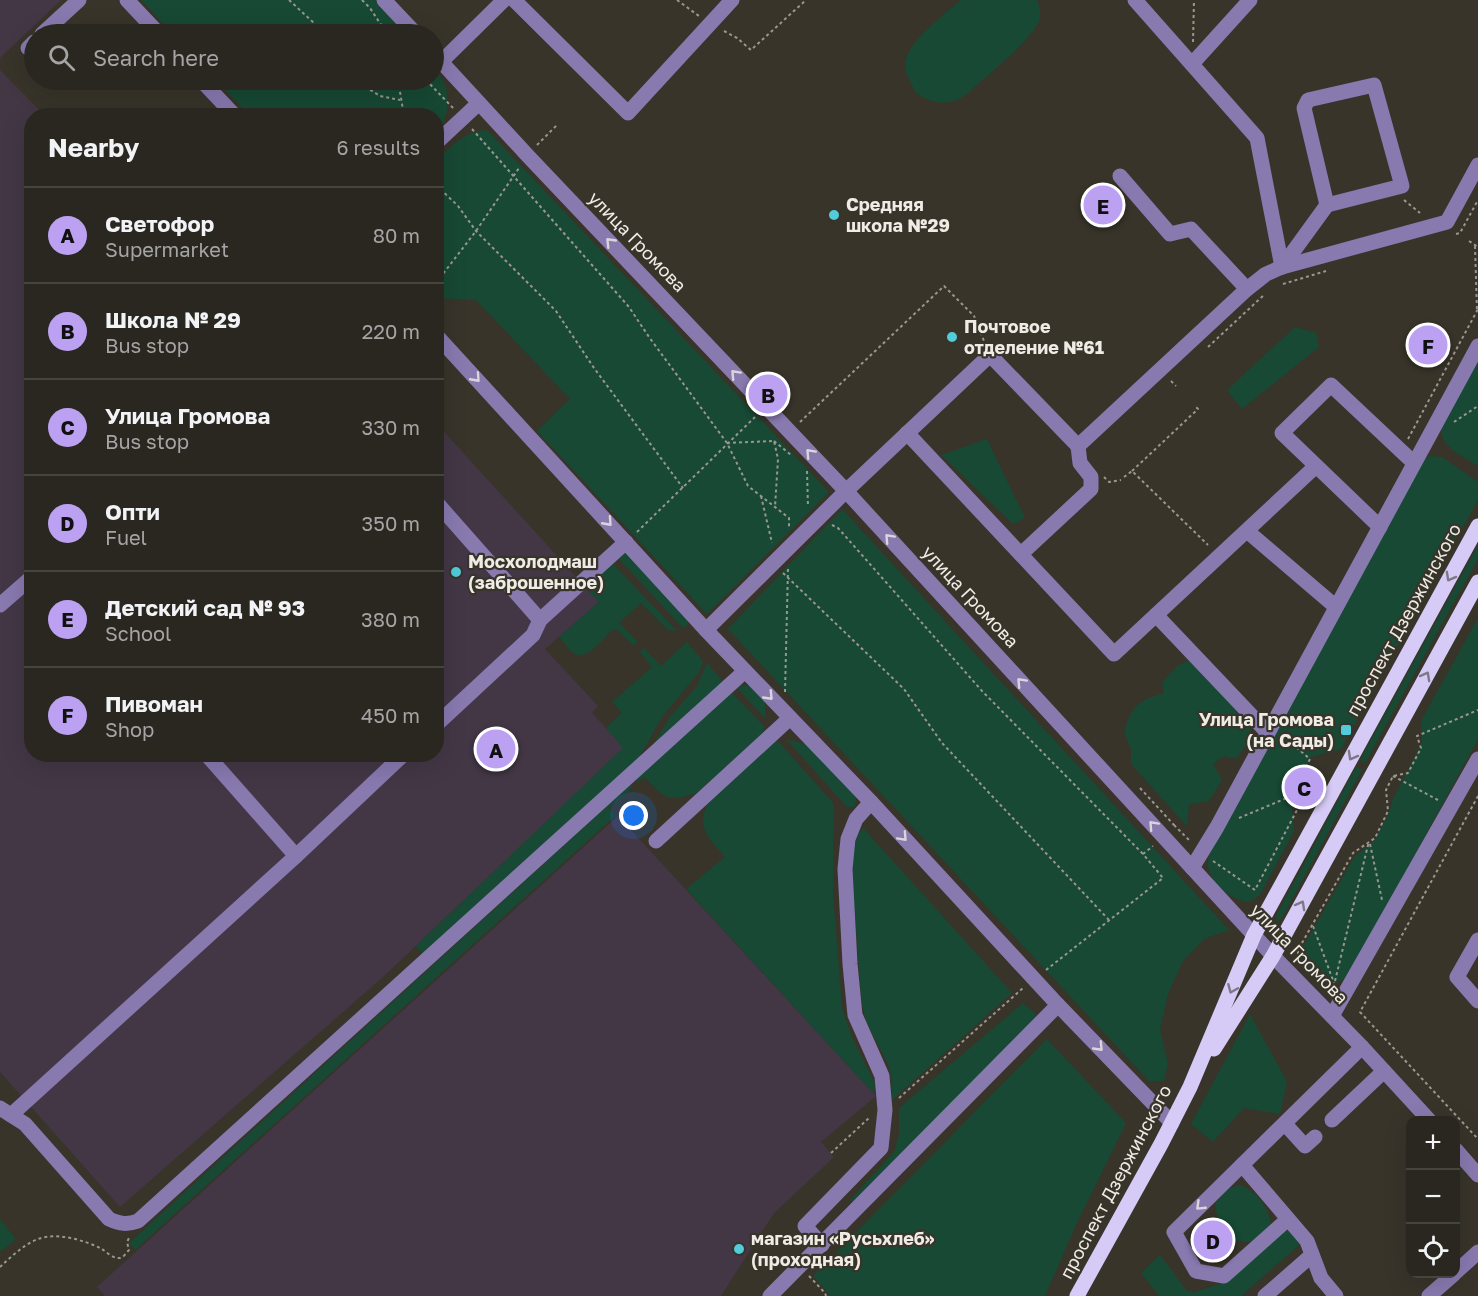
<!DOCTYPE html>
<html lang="en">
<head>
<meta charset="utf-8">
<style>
	body { margin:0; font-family:"Golos Text",sans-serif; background:#322f29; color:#f1f3f6 }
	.controls { position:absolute; right:18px; bottom:18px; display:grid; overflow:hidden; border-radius:12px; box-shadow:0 6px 24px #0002 }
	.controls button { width:54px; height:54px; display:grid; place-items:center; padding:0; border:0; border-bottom:2px solid #46443e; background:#2a2720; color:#f1f3f6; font:30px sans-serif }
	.you { position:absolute; left:634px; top:816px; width:21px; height:21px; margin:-15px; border:4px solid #fff; border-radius:50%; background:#1a73e8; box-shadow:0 0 0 9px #1a73e833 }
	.badge { display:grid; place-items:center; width:39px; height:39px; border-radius:50%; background:#bca0f2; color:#111; font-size:20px; font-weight:700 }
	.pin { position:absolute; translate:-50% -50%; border:3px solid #fff; box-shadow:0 2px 6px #0006 }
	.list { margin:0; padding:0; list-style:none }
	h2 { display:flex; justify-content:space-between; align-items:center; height:78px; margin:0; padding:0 24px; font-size:26px }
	h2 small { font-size:20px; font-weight:400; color:#a5a5a5 }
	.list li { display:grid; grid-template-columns:39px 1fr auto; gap:18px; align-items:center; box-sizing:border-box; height:96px; padding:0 24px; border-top:2px solid #46443e }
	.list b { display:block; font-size:22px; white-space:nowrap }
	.list p { margin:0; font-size:20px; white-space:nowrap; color:#a5a5a5 }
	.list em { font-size:20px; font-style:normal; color:#a5a5a5 }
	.icon { flex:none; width:33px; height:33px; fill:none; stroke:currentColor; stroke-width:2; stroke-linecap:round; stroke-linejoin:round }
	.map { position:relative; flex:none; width:1478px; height:1296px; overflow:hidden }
	.search { position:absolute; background:#2a2720; box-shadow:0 6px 24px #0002; left:24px; top:24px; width:420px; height:66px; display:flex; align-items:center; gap:15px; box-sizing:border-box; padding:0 21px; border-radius:33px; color:#a5a5a5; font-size:22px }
	.panel { position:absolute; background:#2a2720; box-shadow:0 6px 24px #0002; left:24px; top:108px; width:420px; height:654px; border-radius:24px }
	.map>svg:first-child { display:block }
	.industrial { fill:#433746 }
	.green { fill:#174934 }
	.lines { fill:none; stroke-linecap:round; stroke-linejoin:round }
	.path { stroke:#9a978f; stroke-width:2; stroke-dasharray:3 3; stroke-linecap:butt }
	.minor { stroke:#8879af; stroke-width:15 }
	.major { stroke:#d6cbf7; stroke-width:15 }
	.oneway { stroke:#dad5db }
	.oneway2 { stroke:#7f7886 }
	.poi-dot { fill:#52cbda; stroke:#38342a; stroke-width:2 }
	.labels { text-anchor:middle; stroke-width:4.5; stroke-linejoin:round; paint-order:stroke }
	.poi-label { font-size:18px; font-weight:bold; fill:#efece6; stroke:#38342a; text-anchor:start }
	.street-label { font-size:18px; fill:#efece6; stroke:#38342a }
</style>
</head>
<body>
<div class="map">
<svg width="1478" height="1296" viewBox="0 0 1478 1296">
	<rect width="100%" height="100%" fill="#38342a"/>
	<g class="industrial">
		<polygon points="0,0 61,0 0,58"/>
		<polygon points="0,70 44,115 32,116 32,754 436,754 437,424 599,602 545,649 598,706 592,713 624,748 383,977 120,1207 0,1072"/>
		<polygon points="618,816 876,1096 821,1142 834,1157 774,1213 721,1296 105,1296 97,1287"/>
	</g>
	<g class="green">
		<polygon points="141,0 375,0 405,34 173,34"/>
		<path d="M961,0h76c3,8 5,15 1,23 -9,19 -54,55 -71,71 -18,13 -36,10 -52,-2 -3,-8 -10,-19 -10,-27 0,-22 40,-51 56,-65z"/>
		<path d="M434,69c3,4 7,8 9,12 8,13 5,41 -6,52l-1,-17 -187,-1 -34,-35h219z"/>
		<path d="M484,130l5,2 340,360 -122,122 -170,-183 33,-32 -94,-99 -38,-2 -1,-3v-135c14,-14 26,-27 47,-30z"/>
		<polygon points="1295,327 1316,333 1319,347 1242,409 1227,390"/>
		<path d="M1478,361v105c-15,-10 -38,-18 -37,-39z"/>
		<polygon points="987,439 1025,518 1013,524 941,455"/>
		<path d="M1429,456l13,1 36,25v18l-137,249 -30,8 -20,37 3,37 -34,64 -10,7c-17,-1 -39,-17 -42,-36 -1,-8 3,-15 6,-23l210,-383z"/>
		<polygon points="842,509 1229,930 1204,939 1183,961 1168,994 1160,1030 1168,1064 1164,1081 1149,1081 728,629"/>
		<polygon points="1478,545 1478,559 1365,763 1360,760"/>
		<polygon points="628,549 688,619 687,625 683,628 618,558"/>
		<path d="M611,562l66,69 -9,-1 -27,-27 -22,20 19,19 -5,3 -16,-15 -4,-1c-8,8 -25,31 -38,25 -6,-3 -11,-12 -16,-17l40,-35 -16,-16z"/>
		<path d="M1478,618v121l-126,231c-4,4 -9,11 -14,12 -17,4 -36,-14 -38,-30l55,-96 20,-16 14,-27 4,-14 29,-56 -1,-22z"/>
		<polygon points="687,642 703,661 700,671 662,717 635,765 423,954 416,946 623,748 606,728 622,713 612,702 652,667 640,652 644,648 661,666"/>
		<path d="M1192,659l53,55 7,22 -16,23 -12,-3 -11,8 9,16 -13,21 -20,3 -2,22 -56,-62v-15l-7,-17c8,-26 13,-31 40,-39l-2,-10 15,-17z"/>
		<polygon points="707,663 725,684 651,749 669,718 697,686"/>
		<polygon points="741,686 752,686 765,702 765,718 737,688"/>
		<path d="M732,693l33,34 -3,7 -64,58c-29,12 -34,6 -53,-15l-7,5 -3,-3z"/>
		<polygon points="786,739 806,744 854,790 856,802 854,807 847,807"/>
		<path d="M778,741l56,63 -1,89 9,115 11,32 22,44 -1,10 -188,-205 39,-32c-9,-11 -21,-21 -22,-35 0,-5 2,-14 5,-18 10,-14 55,-57 70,-63z"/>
		<polygon points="1356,767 1362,770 1282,918 1276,923 1277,914"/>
		<polygon points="630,785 633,787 609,808 615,816 135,1250 129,1243"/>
		<polygon points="863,828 1012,993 892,1100 892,1080 888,1064 866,1022 861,997 852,875 853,854 858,834"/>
		<polygon points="1023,1003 1038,1016 855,1206 850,1200 894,1152 899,1134 899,1108"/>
		<polygon points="1250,1014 1287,1082 1280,1114 1244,1108 1213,1142 1191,1124"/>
		<polygon points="1047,1039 1126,1123 1076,1225 1045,1296 828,1296 829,1294 813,1276"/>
		<path d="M1240,1185c17,6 29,23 31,41l-10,14 -13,2 -16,-2 -14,-18 -3,-19 12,-14z"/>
		<polygon points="0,1219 16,1239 0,1252"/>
		<polygon points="1283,1231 1293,1231 1300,1241 1299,1245 1241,1296 1159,1296 1141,1273 1160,1255 1187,1291 1194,1292 1227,1282"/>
	</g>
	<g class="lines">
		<g class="path">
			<polyline points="289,0 315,24 322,34"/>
			<polyline points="362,0 370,8 387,34"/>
			<polyline points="677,0 699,16"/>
			<polyline points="724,31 737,38 751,50 806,0"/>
			<polyline points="1193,42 1194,0"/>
			<polyline points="355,80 380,96 400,100"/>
			<polyline points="398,80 404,116"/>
			<polyline points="426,80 454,109"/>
			<polyline points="472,129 629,307 649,337 727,443 748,486 789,518 789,527"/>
			<polyline points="537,145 557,125"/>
			<polyline points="436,185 458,206 476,231 556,311 594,368 683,488"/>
			<polyline points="1404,200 1420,213"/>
			<polyline points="1456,234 1460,233 1478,200"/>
			<polyline points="1469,241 1478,247"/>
			<polyline points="1475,246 1477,312"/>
			<polyline points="436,283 476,231 519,168"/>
			<polyline points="1283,284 1326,271"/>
			<polyline points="1208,347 1265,294"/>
			<polyline points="1171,381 1176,386"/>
			<polyline points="800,422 944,286 974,316 984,341"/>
			<polyline points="1454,422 1478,406"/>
			<polyline points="1408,439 1478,309"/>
			<polyline points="774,441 791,455"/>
			<polyline points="727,443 774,441 778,459 775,507"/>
			<polyline points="807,471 808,507"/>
			<polyline points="1132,471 1198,409 1195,406"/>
			<polyline points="1104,477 1109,482 1121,480"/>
			<polyline points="1124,477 1132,471 1208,545"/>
			<polyline points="761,496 772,543"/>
			<polyline points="832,525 838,528 983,692 1143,854"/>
			<polyline points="637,532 755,417"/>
			<polyline points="783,573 904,689 942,743 1109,920"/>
			<polyline points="785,692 788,568"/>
			<polyline points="1393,776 1438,800"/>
			<polyline points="1140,788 1174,825 1172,827"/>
			<polyline points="1478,796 1360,1012 1478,1139"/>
			<polyline points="1239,818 1294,795 1298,783 1310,759 1283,736"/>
			<polyline points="1174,825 1191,842"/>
			<polyline points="1370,844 1382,900"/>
			<polyline points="1213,861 1255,890 1297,810 1294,795"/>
			<polyline points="1313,926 1334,983"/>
			<polyline points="1298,960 1298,950 1353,853 1375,838 1388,811 1386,790 1393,776 1408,773 1421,748 1417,736 1478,710"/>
			<polyline points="1046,970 1163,878 1143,854 1153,846"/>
			<polyline points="1335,981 1369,841"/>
			<polyline points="899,1098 1023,988"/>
			<polyline points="831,1153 870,1117"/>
			<path d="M0,1267c11,-10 23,-22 38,-28 19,-7 46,1 64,10 4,3 11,9 16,9 5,1 8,-5 11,-8l-2,-8 2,-4"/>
			<polyline points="809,1276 825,1293 826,1296"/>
		</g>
		<g class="minor">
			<polyline points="127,0 159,34"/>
			<polyline points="384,0 416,34"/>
			<polyline points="514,0 628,113 732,0"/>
			<polyline points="1135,0 1257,138 1282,267"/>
			<polyline points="42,34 79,0"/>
			<polyline points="28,48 34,42"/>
			<polyline points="434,54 528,156 846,491 1273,956 1362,1047 1429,1120"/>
			<polyline points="441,62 504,0"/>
			<polyline points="1192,64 1250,0"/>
			<polyline points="201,80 235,116"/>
			<polygon points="1374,85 1402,186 1327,205 1304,108 1308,100"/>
			<polyline points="436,143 479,103"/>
			<polyline points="1120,176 1170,234 1191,229 1247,289"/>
			<polyline points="1282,267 1327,205"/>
			<polyline points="436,335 706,630 871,802 1058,1005 1172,1123"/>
			<polyline points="907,433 1114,654 1316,466"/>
			<polyline points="436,502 540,620"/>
			<polyline points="1380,527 1282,433 1331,385 1414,463"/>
			<polyline points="1247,531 1336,607"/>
			<polyline points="1021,554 1091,489 1091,477 1080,463 1078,446 1247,289 1266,274 1282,267 1447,222 1478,165"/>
			<polyline points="0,605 32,577"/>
			<polyline points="1156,615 1268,733"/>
			<polyline points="706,630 846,491 990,355 1078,446"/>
			<polyline points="436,725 533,635 540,620 626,542"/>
			<polyline points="206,754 296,856"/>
			<polyline points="656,841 790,718"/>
			<polyline points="1192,868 1217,827 1478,346"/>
			<polyline points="1478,940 1457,977 1478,1001"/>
			<polyline points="1332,1016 1478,759"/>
			<path d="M0,1108l25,16 84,95c11,5 18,6 29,2l607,-550"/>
			<polyline points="11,1115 296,856 404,754"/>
			<polyline points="1332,1120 1384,1071"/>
			<polyline points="1285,1124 1305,1146 1315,1137"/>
			<polyline points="1456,1150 1478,1175"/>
			<polyline points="1242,1165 1174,1232 1196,1271 1224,1276 1288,1219"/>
			<polyline points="822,1245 805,1226 881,1148 885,1110 882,1076 855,1015 850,964 845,869 848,839 856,819 871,802"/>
			<polyline points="1456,1272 1478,1252"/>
			<polyline points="770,1296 1058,1005"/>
			<polyline points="1265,1296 1312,1255"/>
			<polyline points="1336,1296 1321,1278 1307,1241 1242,1165 1362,1047"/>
			<polyline points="1429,1296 1454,1274"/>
		</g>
		<g class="major">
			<polyline points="1214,1049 1273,956 1478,582"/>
			<polyline points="1077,1296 1161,1144 1190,1087 1254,935 1478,526"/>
		</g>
	</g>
	<defs><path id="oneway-chevron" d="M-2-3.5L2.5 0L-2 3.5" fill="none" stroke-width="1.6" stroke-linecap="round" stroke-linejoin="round" transform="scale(1.5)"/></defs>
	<g class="oneway">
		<use href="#oneway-chevron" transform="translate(610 242) rotate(-134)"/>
		<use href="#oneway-chevron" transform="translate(735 374) rotate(-133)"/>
		<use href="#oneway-chevron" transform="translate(476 378) rotate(48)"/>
		<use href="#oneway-chevron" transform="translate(810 453) rotate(-133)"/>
		<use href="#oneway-chevron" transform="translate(608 522) rotate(48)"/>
		<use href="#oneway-chevron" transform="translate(889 538) rotate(-133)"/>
		<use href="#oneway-chevron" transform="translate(1021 682) rotate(-133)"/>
		<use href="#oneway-chevron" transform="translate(769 696) rotate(46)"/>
		<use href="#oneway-chevron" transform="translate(1153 825) rotate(-133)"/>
		<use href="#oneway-chevron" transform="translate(903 837) rotate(47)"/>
		<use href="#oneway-chevron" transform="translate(1099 1047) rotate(46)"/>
		<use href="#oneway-chevron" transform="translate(1200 1206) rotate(136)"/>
	</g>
	<g class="oneway2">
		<use href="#oneway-chevron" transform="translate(1450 577) rotate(119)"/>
		<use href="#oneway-chevron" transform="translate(1426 676) rotate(-61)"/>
		<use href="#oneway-chevron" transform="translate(1352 756) rotate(119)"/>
		<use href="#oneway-chevron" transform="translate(1301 905) rotate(-61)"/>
		<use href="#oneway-chevron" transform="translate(1232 989) rotate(113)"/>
	</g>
	<g class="poi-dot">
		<circle cx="834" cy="215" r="6"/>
		<circle cx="952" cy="337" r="6"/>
		<circle cx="456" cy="572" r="6"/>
		<rect x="1340" y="724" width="12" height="12" rx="3"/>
		<circle cx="739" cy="1249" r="6"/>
	</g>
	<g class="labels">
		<g class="poi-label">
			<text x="846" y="211">Средняя<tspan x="846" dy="21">школа №29</tspan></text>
			<text x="964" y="333">Почтовое<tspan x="964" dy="21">отделение №61</tspan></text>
			<text x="468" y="568">Мосхолодмаш<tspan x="468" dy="21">(заброшенное)</tspan></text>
			<text x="1334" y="726" text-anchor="end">Улица Громова<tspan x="1334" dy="21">(на Сады)</tspan></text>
			<text x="751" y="1245">магазин «Русьхлеб»<tspan x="751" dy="21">(проходная)</tspan></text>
		</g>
		<g class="street-label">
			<text transform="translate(637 242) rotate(46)" y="6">улица Громова</text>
			<text transform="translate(970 597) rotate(47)" y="6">улица Громова</text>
			<text transform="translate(1404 620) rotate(-61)" y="6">проспект Дзержинского</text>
			<text transform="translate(1299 954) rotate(46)" y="6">улица Громова</text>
			<text transform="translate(1116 1182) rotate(-62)" y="6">проспект Дзержинского</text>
		</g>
	</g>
</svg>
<div class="controls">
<button>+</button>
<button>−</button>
<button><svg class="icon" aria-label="locate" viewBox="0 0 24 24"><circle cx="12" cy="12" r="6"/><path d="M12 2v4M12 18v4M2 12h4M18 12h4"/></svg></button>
</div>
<div class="you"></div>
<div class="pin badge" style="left:496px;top:749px">A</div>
<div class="pin badge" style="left:768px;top:394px">B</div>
<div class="pin badge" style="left:1304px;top:787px">C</div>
<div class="pin badge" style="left:1213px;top:1240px">D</div>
<div class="pin badge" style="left:1103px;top:205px">E</div>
<div class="pin badge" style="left:1428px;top:345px">F</div>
<div class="search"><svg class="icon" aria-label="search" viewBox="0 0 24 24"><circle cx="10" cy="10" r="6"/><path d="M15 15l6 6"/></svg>Search here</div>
<section class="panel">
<h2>Nearby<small>6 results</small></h2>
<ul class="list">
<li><span class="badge">A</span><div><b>Светофор</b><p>Supermarket</p></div><em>80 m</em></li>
<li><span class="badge">B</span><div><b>Школа № 29</b><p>Bus stop</p></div><em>220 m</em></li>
<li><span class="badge">C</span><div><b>Улица Громова</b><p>Bus stop</p></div><em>330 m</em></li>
<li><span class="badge">D</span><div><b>Опти</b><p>Fuel</p></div><em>350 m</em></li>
<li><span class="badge">E</span><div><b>Детский сад № 93</b><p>School</p></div><em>380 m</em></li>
<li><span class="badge">F</span><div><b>Пивоман</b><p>Shop</p></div><em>450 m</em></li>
</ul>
</section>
</div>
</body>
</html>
